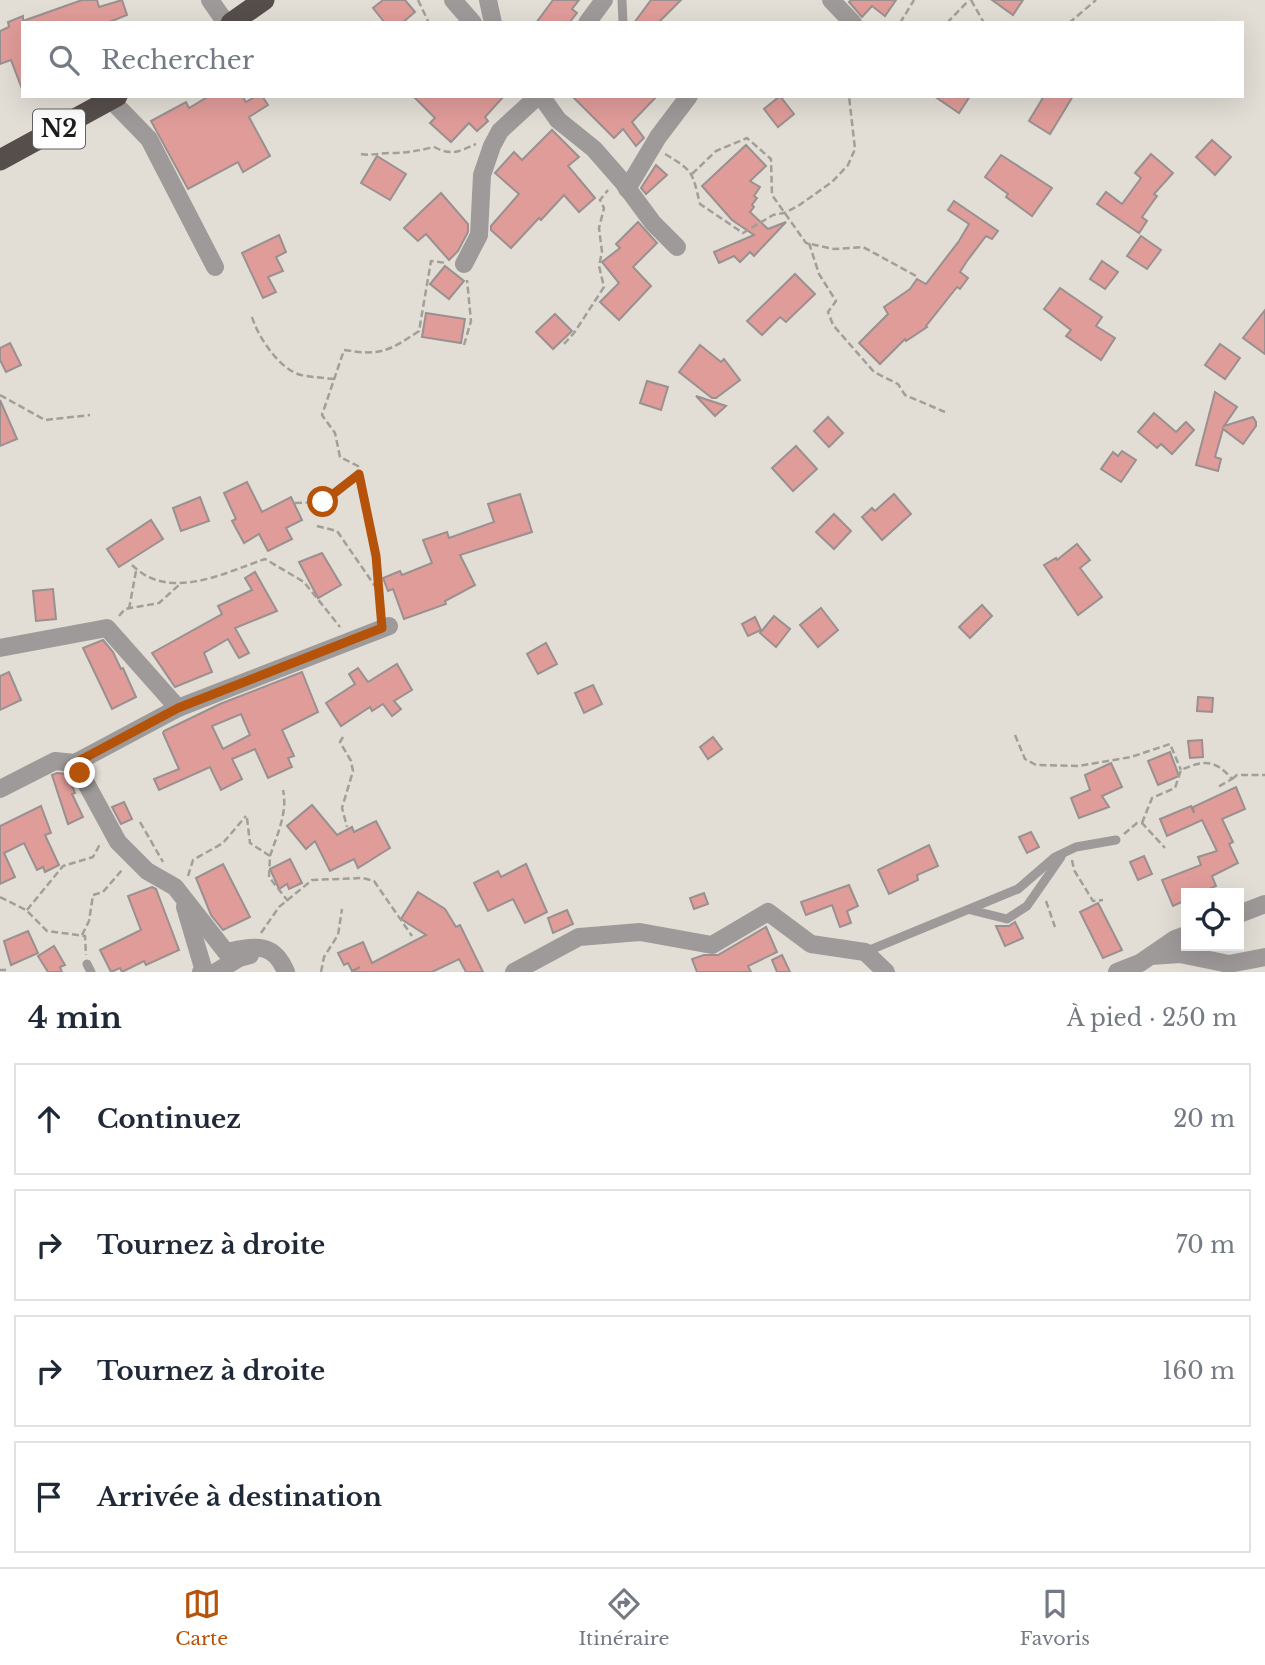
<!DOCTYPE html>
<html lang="fr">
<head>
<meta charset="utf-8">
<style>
	body { margin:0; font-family:"Libre Baskerville",serif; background:#f2f2f3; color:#1f2937 }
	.controls { position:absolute; right:21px; bottom:21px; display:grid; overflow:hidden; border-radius:0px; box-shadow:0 7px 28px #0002 }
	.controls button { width:63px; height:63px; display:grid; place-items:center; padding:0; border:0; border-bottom:2px solid #e0e1e3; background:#fff; color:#1f2937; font:35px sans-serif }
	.stop { position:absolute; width:21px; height:21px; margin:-16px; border:5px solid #b45309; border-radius:50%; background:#fff }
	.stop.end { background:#b45309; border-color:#fff; box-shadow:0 2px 7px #0008 }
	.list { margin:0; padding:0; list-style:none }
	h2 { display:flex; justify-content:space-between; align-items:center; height:91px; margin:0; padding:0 28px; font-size:30px }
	h2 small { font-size:23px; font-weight:400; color:#747a83 }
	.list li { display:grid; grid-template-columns:46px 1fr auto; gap:21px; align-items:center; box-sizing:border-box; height:112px; margin:0 14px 14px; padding:0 14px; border:2px solid #e0e1e3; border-radius:0px }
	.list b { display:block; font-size:26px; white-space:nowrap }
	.list em { font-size:23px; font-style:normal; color:#747a83 }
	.icon { flex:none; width:38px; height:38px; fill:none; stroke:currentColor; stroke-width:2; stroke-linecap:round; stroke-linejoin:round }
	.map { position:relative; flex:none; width:1265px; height:972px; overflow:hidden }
	.search { position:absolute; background:#fff; box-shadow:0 7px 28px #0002; left:21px; right:21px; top:21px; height:77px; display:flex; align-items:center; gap:18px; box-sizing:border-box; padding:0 24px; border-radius:0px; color:#747a83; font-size:26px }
	.sheet { height:595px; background:#fff }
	nav { display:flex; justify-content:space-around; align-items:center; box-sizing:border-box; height:98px; border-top:2px solid #e0e1e3; background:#fff; font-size:19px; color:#747a83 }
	nav a { display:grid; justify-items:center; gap:4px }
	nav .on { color:#b45309 }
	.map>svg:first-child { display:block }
	.building { fill:#e09c99; stroke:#99908f; stroke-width:2; fill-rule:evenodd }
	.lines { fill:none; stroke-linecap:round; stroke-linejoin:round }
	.path { stroke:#a29f98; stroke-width:2.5; stroke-dasharray:7 3.5; stroke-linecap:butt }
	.lane { stroke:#9e9a99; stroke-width:9 }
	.street { stroke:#9e9a99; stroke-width:18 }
	.highway { stroke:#554e4b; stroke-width:21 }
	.route { stroke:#b45309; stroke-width:9 }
	.labels { text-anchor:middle; stroke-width:5; stroke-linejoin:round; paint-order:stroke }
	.shield { fill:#fff; stroke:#62615f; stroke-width:2 }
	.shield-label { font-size:23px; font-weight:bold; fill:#1f1d1a }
</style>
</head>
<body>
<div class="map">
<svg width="1265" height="972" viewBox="0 0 1265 972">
	<rect width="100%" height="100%" fill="#e2ded6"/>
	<g class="building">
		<polygon points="82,0 97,0 99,7 122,0 127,15 107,23 23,23 22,89 11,60 0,64 0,31 9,27 8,22 23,16 23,21"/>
		<polygon points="383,0 405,0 415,12 402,23 385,23 373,8"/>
		<polygon points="553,0 579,0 572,9 577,13 569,23 536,23"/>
		<polygon points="651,0 681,0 658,23 634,23"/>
		<polygon points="851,0 896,0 885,16 872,6 862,17 849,2"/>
		<polygon points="992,0 1023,0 1013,15"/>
		<polygon points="209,96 242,96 246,102 256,96 262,96 268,105 249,117 270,156 243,172 238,162 188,189 151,121 186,102 189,108"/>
		<polygon points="413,96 504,96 485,117 488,121 477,131 469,123 451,142 430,123 435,118"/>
		<polygon points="572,96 657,96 632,122 644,138 636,146 623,129 614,138"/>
		<polygon points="780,96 794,114 778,127 764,109"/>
		<polygon points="934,96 970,96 959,113"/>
		<polygon points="1044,96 1073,96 1050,134 1029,121"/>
		<polygon points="552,130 579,157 568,166 595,198 579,212 564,195 541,220 539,218 511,248 491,230 491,226 519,194 495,173 514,152 522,160"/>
		<polygon points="1212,140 1231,157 1215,175 1196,157"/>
		<polygon points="746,145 766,166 750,181 760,187 754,196 757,198 752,205 754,207 750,212 768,229 786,222 754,256 750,252 740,262 734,256 719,263 714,252 754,235 732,220 702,186"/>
		<polygon points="1151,154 1173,173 1154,194 1157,196 1142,217 1147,221 1139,233 1097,204 1106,192 1122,204 1141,178 1135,173"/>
		<polygon points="1001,155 1052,188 1032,216 1006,197 1008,194 985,177"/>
		<polygon points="377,156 406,174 390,200 361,183"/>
		<polygon points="656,165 667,175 646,194 641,188"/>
		<polygon points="441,193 468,224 468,232 458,251 449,260 426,234 418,241 404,228"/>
		<polygon points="954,201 998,231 992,239 986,236 967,261 960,272 968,278 960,289 957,287 926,326 927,327 906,341 905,339 880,364 859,343 888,314 884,307 910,289 917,279 926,284 959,241 969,224 948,210"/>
		<polygon points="638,222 657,243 633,267 651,286 619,320 600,302 619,283 602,262 620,248 616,244"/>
		<polygon points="279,235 286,252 276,257 283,271 268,277 276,292 263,298 242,253"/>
		<polygon points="1141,236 1161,250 1147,269 1127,256"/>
		<polygon points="1102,261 1118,272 1105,289 1090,279"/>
		<polygon points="445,266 464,281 449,299 430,284"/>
		<polygon points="795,274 815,294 786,322 780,317 762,335 747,321"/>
		<polygon points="1060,288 1102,317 1096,326 1115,338 1101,360 1066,336 1071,330 1044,309"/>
		<polygon points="1265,310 1265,354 1243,338"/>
		<polygon points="426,313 465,319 461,343 422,337"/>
		<polygon points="555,314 572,331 553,349 536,332"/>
		<polygon points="10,343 21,365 6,372 0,360 0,348"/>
		<polygon points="1220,344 1240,358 1225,379 1205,365"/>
		<polygon points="700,345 721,362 724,359 740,380 716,398 712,398 679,372"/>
		<polygon points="647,381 668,387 661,410 640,403"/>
		<polygon points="1215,392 1237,407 1224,426 1253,417 1256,422 1256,426 1243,444 1223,429 1215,457 1221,459 1218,471 1196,465"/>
		<polygon points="696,396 726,406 715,416"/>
		<polygon points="0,400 17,439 0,446"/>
		<polygon points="1154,413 1176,432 1186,422 1194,430 1172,454 1161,444 1157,448 1138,432"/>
		<polygon points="828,417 843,433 829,447 814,431"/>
		<polygon points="796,446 817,469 793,491 772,468"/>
		<polygon points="1122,451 1136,460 1121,482 1101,469 1113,452 1118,456"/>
		<polygon points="247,482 262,512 291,497 302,520 286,528 292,539 268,551 259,534 244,543 232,521 236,519 224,493"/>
		<polygon points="520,494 532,532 460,555 475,585 445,601 446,604 404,619 393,589 388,591 383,578 400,571 402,575 432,563 423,540 447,532 449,538 494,522 488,504"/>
		<polygon points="894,494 911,514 882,540 862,517 872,508 875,511"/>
		<polygon points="200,497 209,521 181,531 173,508"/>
		<polygon points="834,514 851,531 834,549 816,532"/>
		<polygon points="151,520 163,539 119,567 107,549"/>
		<polygon points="1077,544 1090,560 1080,568 1102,597 1078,615 1044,565 1056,558 1057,560"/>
		<polygon points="322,553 341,585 318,598 299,562"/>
		<polygon points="255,572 277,611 235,628 249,653 239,658 228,639 204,653 212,672 175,687 152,653 222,614 218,606 252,590 245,578"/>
		<polygon points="53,589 56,619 36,621 33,591"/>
		<polygon points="982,605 992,616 970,638 959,627"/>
		<polygon points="821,608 838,630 818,647 800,625"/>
		<polygon points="774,616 790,629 776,647 760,633"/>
		<polygon points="755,617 761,630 748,636 742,624"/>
		<polygon points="103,640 113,652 121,669 123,668 136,697 112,709 83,648"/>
		<polygon points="546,643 557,664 538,674 527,654"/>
		<polygon points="397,664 412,690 394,701 401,709 392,716 383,704 372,711 370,707 341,726 326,703 355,684 349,674 358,668 368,682"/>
		<polygon points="9,672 21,700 0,710 0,676"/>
		<path d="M302,672l16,40 -36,18 12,26 -6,2 4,9 -24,11 -13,-29 -23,10 10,20 -21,11 -11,-23 -51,23 -5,-11 25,-10 -16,-36 1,-2 56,-27zM241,714l9,21 -27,14 -11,-23z"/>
		<polygon points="593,685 602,704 584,713 575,693"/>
		<polygon points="1198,697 1213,698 1212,712 1197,711"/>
		<polygon points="713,737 722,749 708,759 700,747"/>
		<polygon points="1202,740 1203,757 1190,758 1188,741"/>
		<polygon points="1170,752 1179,776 1158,785 1148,761"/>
		<polygon points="1111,763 1122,787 1102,796 1109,807 1079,818 1071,798 1090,790 1085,775"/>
		<polygon points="57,773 67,774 75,793 72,794 83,817 68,824 52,775"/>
		<polygon points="1236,787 1245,809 1222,819 1233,842 1229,844 1238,863 1212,876 1216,886 1200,893 1186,893 1186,900 1173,906 1162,880 1201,865 1198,857 1217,851 1202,820 1167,836 1160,819 1191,806 1194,813 1193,807"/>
		<polygon points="124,802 132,819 121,824 112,807"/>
		<polygon points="312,805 337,835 352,827 354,832 376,821 390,848 358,868 354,859 330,871 315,841 306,849 287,826"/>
		<polygon points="41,806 51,833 45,835 59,865 45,872 43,867 37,870 24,843 4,853 15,877 0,884 0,826"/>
		<polygon points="1031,832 1039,847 1027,853 1019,837"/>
		<polygon points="929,845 938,866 917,875 918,880 889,894 878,870"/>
		<polygon points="1144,856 1152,874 1138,880 1130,862"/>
		<polygon points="290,859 302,883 289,889 287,884 279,889 270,869"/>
		<polygon points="223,864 250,917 223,930 211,915 196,878"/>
		<polygon points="526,864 547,912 525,923 513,899 488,911 474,883 498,871 501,877"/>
		<polygon points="849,885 858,906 847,911 851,923 840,927 832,905 806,915 801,902"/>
		<polygon points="152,887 156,889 179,950 146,965 144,961 122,972 120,968 111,972 100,950 141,930 128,896"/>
		<polygon points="418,892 445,909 456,927 460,925 483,972 466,972 459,959 432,972 352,972 360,967 352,971 348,963 344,965 338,953 363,942 372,963 426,935 401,919"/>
		<polygon points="704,893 708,904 694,909 690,898"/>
		<polygon points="1098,903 1122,950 1103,958 1080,912"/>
		<polygon points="567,910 573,924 553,933 548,918"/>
		<polygon points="1015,922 1023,938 1005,946 996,926 1009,926"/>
		<polygon points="766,927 777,952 748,966 751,972 697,972 692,959 704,955 718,955"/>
		<polygon points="28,931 38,953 11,965 4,941"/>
		<polygon points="54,946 65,965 60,967 62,972 48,972 38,956"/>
		<polygon points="782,955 790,972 777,972 772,960"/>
	</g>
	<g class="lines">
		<g class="path">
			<polyline points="418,0 429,23"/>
			<polyline points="971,0 984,23"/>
			<polyline points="900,23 914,0"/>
			<polyline points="947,23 969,0"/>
			<polyline points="1069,23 1096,0"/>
			<path d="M361,154c10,2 18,-1 28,-1 16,0 29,-2 45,-6 18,9 24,5 42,-3"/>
			<path d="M665,154c29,17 27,18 35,50l43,29 30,-18 11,-2 14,-7 34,-24 16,-17 7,-16 -6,-53"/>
			<polyline points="692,174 716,151 747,138 771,159 772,195 806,243 834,249 863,247 918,277"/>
			<polyline points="809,243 819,274 836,301 828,312 833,325 874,372 898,384 905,395 945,412"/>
			<path d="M252,317c6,20 28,53 49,58 11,2 22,3 33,4"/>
			<polyline points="564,344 574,333 604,287 599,266 602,252 599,228 604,208 600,200 608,190"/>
			<polyline points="464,345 471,321 467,280"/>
			<polyline points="0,395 45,420 90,415"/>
			<polyline points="295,503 323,502 359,474"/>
			<polyline points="317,526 337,531 377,589"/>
			<path d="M132,565c37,37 92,8 133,-6l39,23 36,45"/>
			<polyline points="129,609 136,571"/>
			<path d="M381,612l-5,-56 -18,-90 -18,-9 -5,-24 -13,-18 22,-65c37,6 45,1 75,-19l12,-70 16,2"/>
			<polyline points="119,616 125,609 159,603 179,585"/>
			<polyline points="1015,735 1025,759 1036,765 1078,766 1131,757 1170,744 1181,770"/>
			<polyline points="343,737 340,742 351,761 353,771 342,808 347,827"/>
			<polyline points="1232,779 1237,775 1265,775"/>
			<polyline points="247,818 250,843 270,856 269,877 288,901"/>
			<polyline points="140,822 163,862"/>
			<path d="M1142,823l10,-25 23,-10 6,-18c22,-10 34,-11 51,9l-14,8"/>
			<polyline points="1124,834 1137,823 1142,823 1165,848"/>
			<path d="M270,856c7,-21 18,-44 13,-66"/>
			<polyline points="1072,860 1074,870 1093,901 1103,900"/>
			<polyline points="188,876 193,860 223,843 246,816"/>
			<polyline points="0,897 26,910 47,931 85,936 86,955"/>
			<polyline points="1046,901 1055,927"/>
			<polyline points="27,910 63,866 93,857 99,846 103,844"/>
			<polyline points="261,933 279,907 312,880 363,878 374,881 412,936"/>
			<polyline points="82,935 89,921 93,895 103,892 122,870"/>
			<polyline points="0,970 6,970"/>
			<polyline points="321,972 324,957 338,935 342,909"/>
		</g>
		<g class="lane">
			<polyline points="622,0 623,23"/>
			<polyline points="971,910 1007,919 1027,906 1061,857"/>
			<polyline points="865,952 1018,889 1055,857 1076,847 1116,840"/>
			<polyline points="87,964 91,972"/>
		</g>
		<g class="street">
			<polyline points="210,0 226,23"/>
			<polyline points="453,0 473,23"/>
			<polyline points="488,0 493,23"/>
			<polyline points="831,0 853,23"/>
			<polyline points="587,23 604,0"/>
			<polyline points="541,96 558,120 594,149 622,181 653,223 677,247"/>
			<polyline points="111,100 149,139 215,267"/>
			<polyline points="627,189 658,137 689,96"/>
			<polyline points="464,264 479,235 482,175 492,146 500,131 538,96"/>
			<path d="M0,648l107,-20 71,80 -103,55 43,79 29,29 28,16 51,65c27,-5 47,-12 60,20"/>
			<polyline points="178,708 389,626"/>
			<polyline points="0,789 55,761 75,763"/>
			<polyline points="185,907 204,971 201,972"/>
			<polyline points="1239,914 1265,904"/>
			<polyline points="1151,956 1180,954 1229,964 1265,957"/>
			<polyline points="216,972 239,958 250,955"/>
			<polyline points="514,972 579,937 640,932 712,945 768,912 811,944 865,952 886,972"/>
			<polyline points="1117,972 1140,963 1175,939 1186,935"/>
		</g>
		<g class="highway">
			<polyline points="231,23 264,0"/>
			<polyline points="0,160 117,96"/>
		</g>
	</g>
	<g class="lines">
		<polyline class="route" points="80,773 75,763 178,708 382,628 376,556 359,474 323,502"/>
	</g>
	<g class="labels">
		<rect class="shield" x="33" y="109.5" width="52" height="39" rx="5"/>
		<g class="shield-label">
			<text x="59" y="137">N2</text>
		</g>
	</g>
</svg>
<div class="controls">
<button><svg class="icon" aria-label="locate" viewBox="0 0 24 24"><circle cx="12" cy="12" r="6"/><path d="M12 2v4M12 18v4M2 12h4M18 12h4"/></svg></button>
</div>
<div class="stop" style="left:323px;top:502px"></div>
<div class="stop end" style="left:80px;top:773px"></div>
<div class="search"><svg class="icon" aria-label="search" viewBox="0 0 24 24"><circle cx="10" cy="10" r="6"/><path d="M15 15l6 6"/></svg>Rechercher</div>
</div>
<section class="sheet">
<h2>4 min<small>À pied · 250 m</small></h2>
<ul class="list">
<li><svg class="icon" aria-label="ahead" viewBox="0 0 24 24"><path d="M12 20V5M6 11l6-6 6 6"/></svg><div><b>Continuez</b></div><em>20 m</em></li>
<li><svg class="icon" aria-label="right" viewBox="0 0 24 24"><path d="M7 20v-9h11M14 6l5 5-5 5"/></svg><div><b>Tournez à droite</b></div><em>70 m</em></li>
<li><svg class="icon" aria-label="right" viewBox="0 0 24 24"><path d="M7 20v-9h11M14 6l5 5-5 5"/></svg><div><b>Tournez à droite</b></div><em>160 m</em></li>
<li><svg class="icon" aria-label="arrive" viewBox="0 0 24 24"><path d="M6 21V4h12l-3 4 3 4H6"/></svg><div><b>Arrivée à destination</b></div></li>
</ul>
</section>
<nav>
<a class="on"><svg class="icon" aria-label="map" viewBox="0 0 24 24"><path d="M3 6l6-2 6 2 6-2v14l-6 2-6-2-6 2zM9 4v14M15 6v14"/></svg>Carte</a>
<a><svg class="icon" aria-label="directions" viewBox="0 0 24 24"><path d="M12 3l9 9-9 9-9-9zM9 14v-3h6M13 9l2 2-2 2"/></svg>Itinéraire</a>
<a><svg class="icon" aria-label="saved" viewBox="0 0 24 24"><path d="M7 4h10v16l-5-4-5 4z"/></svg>Favoris</a>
</nav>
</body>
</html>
